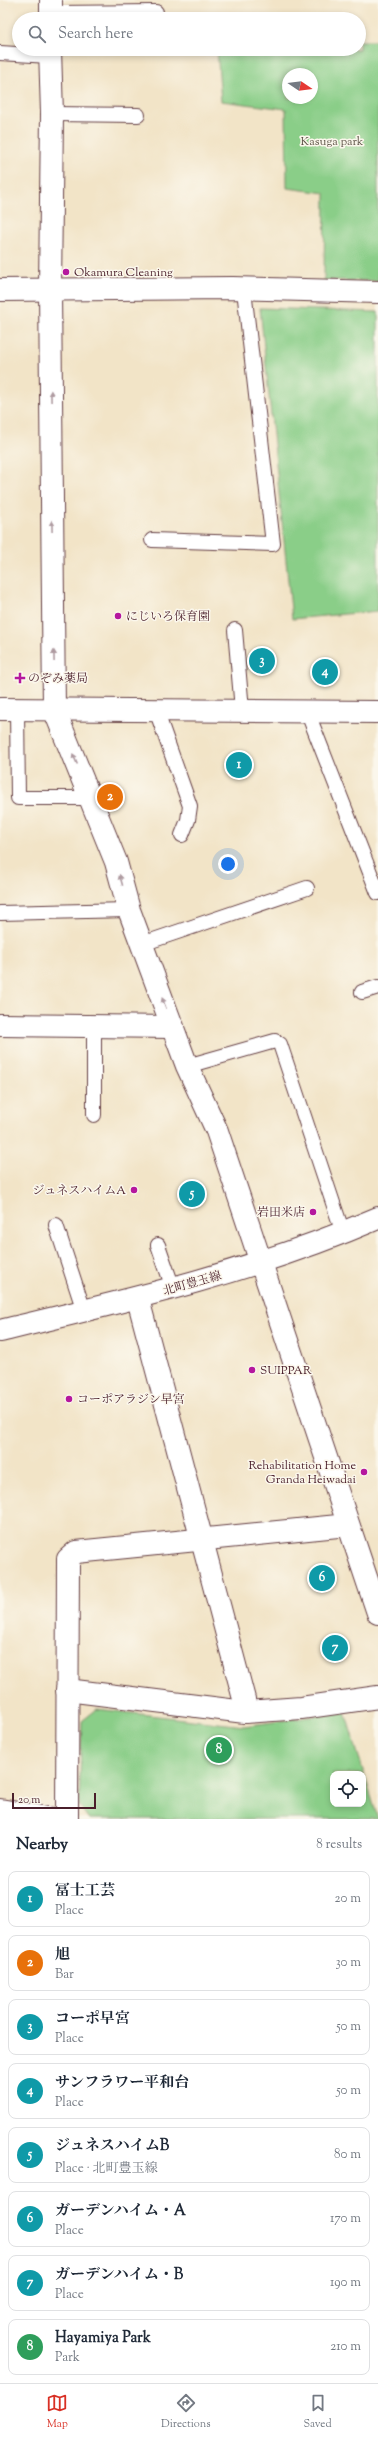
<!DOCTYPE html>
<html lang="en">
<head>
<meta charset="utf-8">
<style>
	body { margin:0; font-family:"Sorts Mill Goudy","Noto Serif JP",serif; background:#f6f6f7; color:#1f2937 }
	.controls { position:absolute; right:12px; bottom:12px; display:grid; overflow:hidden; border-radius:8px; box-shadow:0 2px 6px #0003 }
	.controls button { width:36px; height:36px; display:grid; place-items:center; padding:0; border:0; border-bottom:1px solid #e0e1e3; background:#fff; color:#1f2937; font:20px sans-serif }
	.compass { position:absolute; left:282px; top:68px; width:36px; height:36px; border-radius:50%; background:#fff; box-shadow:0 2px 6px #0003; rotate:103deg }
	.scale { position:absolute; left:12px; bottom:10px; width:84px; box-sizing:border-box; padding-left:4px; border:2px solid #4a1f2b; border-top:0; font-size:11px; line-height:14px; white-space:nowrap; color:#4a1f2b; -webkit-text-stroke:3px #fbf7ec; paint-order:stroke }
	.you { position:absolute; left:228px; top:864px; width:14px; height:14px; margin:-10px; border:3px solid #fff; border-radius:50%; background:#1a73e8; box-shadow:0 0 0 6px #1a73e833 }
	.badge { display:grid; place-items:center; width:26px; height:26px; border-radius:50%; background:#d93025; color:#fff; font-size:13px; font-weight:700 }
	.pin { position:absolute; translate:-50% -50%; border:2px solid #fff; box-shadow:0 1px 4px #0006 }
	.list { margin:0; padding:0; list-style:none }
	h2 { display:flex; justify-content:space-between; align-items:center; height:52px; margin:0; padding:0 16px; font-size:17px }
	h2 small { font-size:13px; font-weight:400; color:#747a83 }
	.list li { display:grid; grid-template-columns:26px 1fr auto; gap:12px; align-items:center; box-sizing:border-box; height:56px; margin:0 8px 8px; padding:0 8px; border:1px solid #e0e1e3; border-radius:8px }
	.list b { display:block; font-size:15px; white-space:nowrap }
	.list p { margin:0; font-size:13px; white-space:nowrap; color:#747a83 }
	.list em { font-size:13px; font-style:normal; color:#747a83 }
	.icon { flex:none; width:22px; height:22px; fill:none; stroke:currentColor; stroke-width:2; stroke-linecap:round; stroke-linejoin:round }
	.map { position:relative; flex:none; width:378px; height:1819px; overflow:hidden }
	.search { position:absolute; background:#fff; box-shadow:0 2px 6px #0003; left:12px; right:12px; top:12px; height:44px; display:flex; align-items:center; gap:10px; box-sizing:border-box; padding:0 14px; border-radius:22px; color:#747a83; font-size:15px }
	.sheet { height:564px; background:#fff }
	nav { display:flex; justify-content:space-around; align-items:center; box-sizing:border-box; height:56px; border-top:1px solid #e0e1e3; background:#fff; font-size:11px; color:#747a83 }
	nav a { display:grid; justify-items:center; gap:2px }
	nav .on { color:#d93025 }
	.map>svg:first-child { display:block }
	.green { fill:#8ace88; stroke:#6a765a; fill-rule:evenodd }
	.lines { fill:none; stroke-linecap:round; stroke-linejoin:round }
	.service-casing { stroke:#633d42; stroke-width:16 }
	.minor-casing { stroke:#633d42; stroke-width:24 }
	.tertiary-casing { stroke:#633d42; stroke-width:24 }
	.secondary-casing { stroke:#633d42; stroke-width:24 }
	.service { stroke:#fff; stroke-width:14 }
	.minor { stroke:#fff; stroke-width:22 }
	.tertiary { stroke:#fff; stroke-width:22 }
	.secondary { stroke:#fff; stroke-width:22 }
	.oneway { fill:#ae9aa0 }
	.poi-dot { fill:#b5179e; stroke:#fbf7ec; stroke-width:1.5 }
	.labels { text-anchor:middle; stroke-width:3; stroke-linejoin:round; paint-order:stroke }
	.park-label { font-size:12px; fill:#5d5447; stroke:#fbf7ec }
	.poi-label { font-size:12px; fill:#4a1f2b; stroke:#fbf7ec; text-anchor:start }
	.street-label { font-size:12px; fill:#4a1f2b; stroke:#fbf7ec }
</style>
</head>
<body>
<div class="map">
<svg width="378" height="1819" viewBox="0 0 378 1819">
	<rect width="100%" height="100%" fill="#fbf7ec"/>
	<filter id="ink" filterUnits="userSpaceOnUse"><feTurbulence type="fractalNoise" baseFrequency=".025" numOctaves="2"/><feDisplacementMap in="SourceGraphic" scale="8" xChannelSelector="R" yChannelSelector="G"/><feConvolveMatrix kernelMatrix="1 2 1 2 8 2 1 2 1" color-interpolation-filters="sRGB"/></filter>
	<filter id="wash" filterUnits="userSpaceOnUse"><feTurbulence type="fractalNoise" baseFrequency=".012" numOctaves="4" result="noise"/><feDisplacementMap in="SourceGraphic" scale="16" xChannelSelector="R" yChannelSelector="G"/><feGaussianBlur stdDeviation="0.9" result="paint"/><feColorMatrix in="noise" values="0 0 0 0 0 0 0 0 0 0 0 0 0 0 0 0 0 1.4 0 .05"/><feComposite in="paint" operator="in"/></filter>
	<g filter="url(#wash)">
		<rect width="100%" height="100%" fill="#f2e4c7"/>
		<g class="green">
			<path d="M359,41h19v240l-54,-1 1,-87 -38,-5 -1,-79 -65,-8 -4,-52h142zM288,74h24v24h-24z"/>
			<polygon points="260,308 378,312 378,611 292,619"/>
			<path d="M97,1709l147,17 101,-14 33,107h-289l-10,-13 3,-85zM333,1774h30v30h-30z"/>
		</g>
	</g>
	<g filter="url(#ink)">
		<g class="lines">
			<g class="service-casing">
				<g id="service">
					<polyline points="52,13 156,12"/>
					<polyline points="0,53 49,56"/>
					<polyline points="52,114 138,115"/>
					<polyline points="152,540 273,544 244,290"/>
					<polyline points="235,630 242,710"/>
					<polyline points="17,708 18,798 92,798"/>
					<polyline points="156,710 190,806 188,820 182,835"/>
					<polyline points="307,711 378,893"/>
					<polyline points="0,913 129,910"/>
					<polyline points="142,944 307,888"/>
					<polyline points="362,992 378,987"/>
					<polyline points="187,1066 275,1041 280,1044 343,1233"/>
					<polyline points="94,1115 94,1026"/>
					<polyline points="56,1225 84,1311"/>
					<polyline points="158,1245 173,1288"/>
				</g>
			</g>
			<g class="minor-casing">
				<g id="minor">
					<polyline points="51,0 51,19"/>
					<polyline points="50,49 52,114 50,289 54,709 116,862 129,910 187,1066 217,1131 378,1613"/>
					<polyline points="0,709 378,712"/>
					<polyline points="0,1025 173,1027"/>
					<polyline points="138,1299 244,1699 245,1712"/>
					<polyline points="67,1690 245,1712 301,1708 378,1697"/>
					<polyline points="0,1810 54,1819"/>
					<polyline points="67,1819 68,1559 76,1552 348,1525"/>
				</g>
			</g>
			<g class="tertiary-casing">
				<polyline id="tertiary" points="0,290 232,288 378,292"/>
			</g>
			<g class="secondary-casing">
				<path id="secondary" d="M0,1331c130,-31 255,-60 378,-113"/>
			</g>
			<use href="#service" class="service"/>
			<use href="#minor" class="minor"/>
			<use href="#tertiary" class="tertiary"/>
			<use href="#secondary" class="secondary"/>
		</g>
		<defs><path id="oneway-solid" d="M-6-.8H1V-3.2L6.5 0L1 3.2V.8H-6Z"/></defs>
		<g class="oneway">
			<use href="#oneway-solid" transform="translate(51 396) rotate(-91)"/>
			<use href="#oneway-solid" transform="translate(52 526) rotate(-91)"/>
			<use href="#oneway-solid" transform="translate(54 656) rotate(-91)"/>
			<use href="#oneway-solid" transform="translate(75 759) rotate(-113)"/>
			<use href="#oneway-solid" transform="translate(121 880) rotate(-106)"/>
			<use href="#oneway-solid" transform="translate(164 1003) rotate(-111)"/>
		</g>
	</g>
	<g class="poi-dot">
		<circle cx="66" cy="272" r="4"/>
		<circle cx="118" cy="616" r="4"/>
		<path d="M18 672h4v4h4v4h-4v4h-4v-4h-4v-4h4z"/>
		<circle cx="134" cy="1190" r="4"/>
		<circle cx="313" cy="1212" r="4"/>
		<circle cx="252" cy="1370" r="4"/>
		<circle cx="69" cy="1399" r="4"/>
		<circle cx="364" cy="1472" r="4"/>
	</g>
	<g class="labels">
		<g class="park-label">
			<text x="332" y="145">Kasuga park</text>
		</g>
		<g class="poi-label">
			<text x="74" y="276">Okamura Cleaning</text>
			<text x="126" y="620">にじいろ保育園</text>
			<text x="28" y="682">のぞみ薬局</text>
			<text x="126" y="1194" text-anchor="end">ジュネスハイムA</text>
			<text x="305" y="1216" text-anchor="end">岩田米店</text>
			<text x="260" y="1374">SUIPPAR</text>
			<text x="77" y="1403">コーポアラジン早宮</text>
			<text x="356" y="1469" text-anchor="end">Rehabilitation Home<tspan x="356" dy="14">Granda Heiwadai</tspan></text>
		</g>
		<g class="street-label">
			<text transform="translate(192 1283) rotate(-16)" y="4">北町豊玉線</text>
		</g>
	</g>
</svg>
<div class="controls">
<button><svg class="icon" aria-label="locate" viewBox="0 0 24 24"><circle cx="12" cy="12" r="6"/><path d="M12 2v4M12 18v4M2 12h4M18 12h4"/></svg></button>
</div>
<svg class="compass" viewBox="-18 -18 36 36"><path d="M0-13l5 13h-10z" fill="#e53935"/><path d="M0 13l5-13h-10z" fill="#747a83"/></svg>
<div class="scale">20 m</div>
<div class="you"></div>
<div class="pin badge" style="left:239px;top:765px;background:#0f9aa8">1</div>
<div class="pin badge" style="left:110px;top:797px;background:#e8710a">2</div>
<div class="pin badge" style="left:262px;top:661px;background:#0f9aa8">3</div>
<div class="pin badge" style="left:325px;top:672px;background:#0f9aa8">4</div>
<div class="pin badge" style="left:192px;top:1194px;background:#0f9aa8">5</div>
<div class="pin badge" style="left:322px;top:1578px;background:#0f9aa8">6</div>
<div class="pin badge" style="left:335px;top:1648px;background:#0f9aa8">7</div>
<div class="pin badge" style="left:219px;top:1750px;background:#2e9e5b">8</div>
<div class="search"><svg class="icon" aria-label="search" viewBox="0 0 24 24"><circle cx="10" cy="10" r="6"/><path d="M15 15l6 6"/></svg>Search here</div>
</div>
<section class="sheet">
<h2>Nearby<small>8 results</small></h2>
<ul class="list">
<li><span class="badge" style="background:#0f9aa8">1</span><div><b>冨士工芸</b><p>Place</p></div><em>20 m</em></li>
<li><span class="badge" style="background:#e8710a">2</span><div><b>旭</b><p>Bar</p></div><em>30 m</em></li>
<li><span class="badge" style="background:#0f9aa8">3</span><div><b>コーポ早宮</b><p>Place</p></div><em>50 m</em></li>
<li><span class="badge" style="background:#0f9aa8">4</span><div><b>サンフラワー平和台</b><p>Place</p></div><em>50 m</em></li>
<li><span class="badge" style="background:#0f9aa8">5</span><div><b>ジュネスハイムB</b><p>Place · 北町豊玉線</p></div><em>80 m</em></li>
<li><span class="badge" style="background:#0f9aa8">6</span><div><b>ガーデンハイム・A</b><p>Place</p></div><em>170 m</em></li>
<li><span class="badge" style="background:#0f9aa8">7</span><div><b>ガーデンハイム・B</b><p>Place</p></div><em>190 m</em></li>
<li><span class="badge" style="background:#2e9e5b">8</span><div><b>Hayamiya Park</b><p>Park</p></div><em>210 m</em></li>
</ul>
</section>
<nav>
<a class="on"><svg class="icon" aria-label="map" viewBox="0 0 24 24"><path d="M3 6l6-2 6 2 6-2v14l-6 2-6-2-6 2zM9 4v14M15 6v14"/></svg>Map</a>
<a><svg class="icon" aria-label="directions" viewBox="0 0 24 24"><path d="M12 3l9 9-9 9-9-9zM9 14v-3h6M13 9l2 2-2 2"/></svg>Directions</a>
<a><svg class="icon" aria-label="saved" viewBox="0 0 24 24"><path d="M7 4h10v16l-5-4-5 4z"/></svg>Saved</a>
</nav>
</body>
</html>
